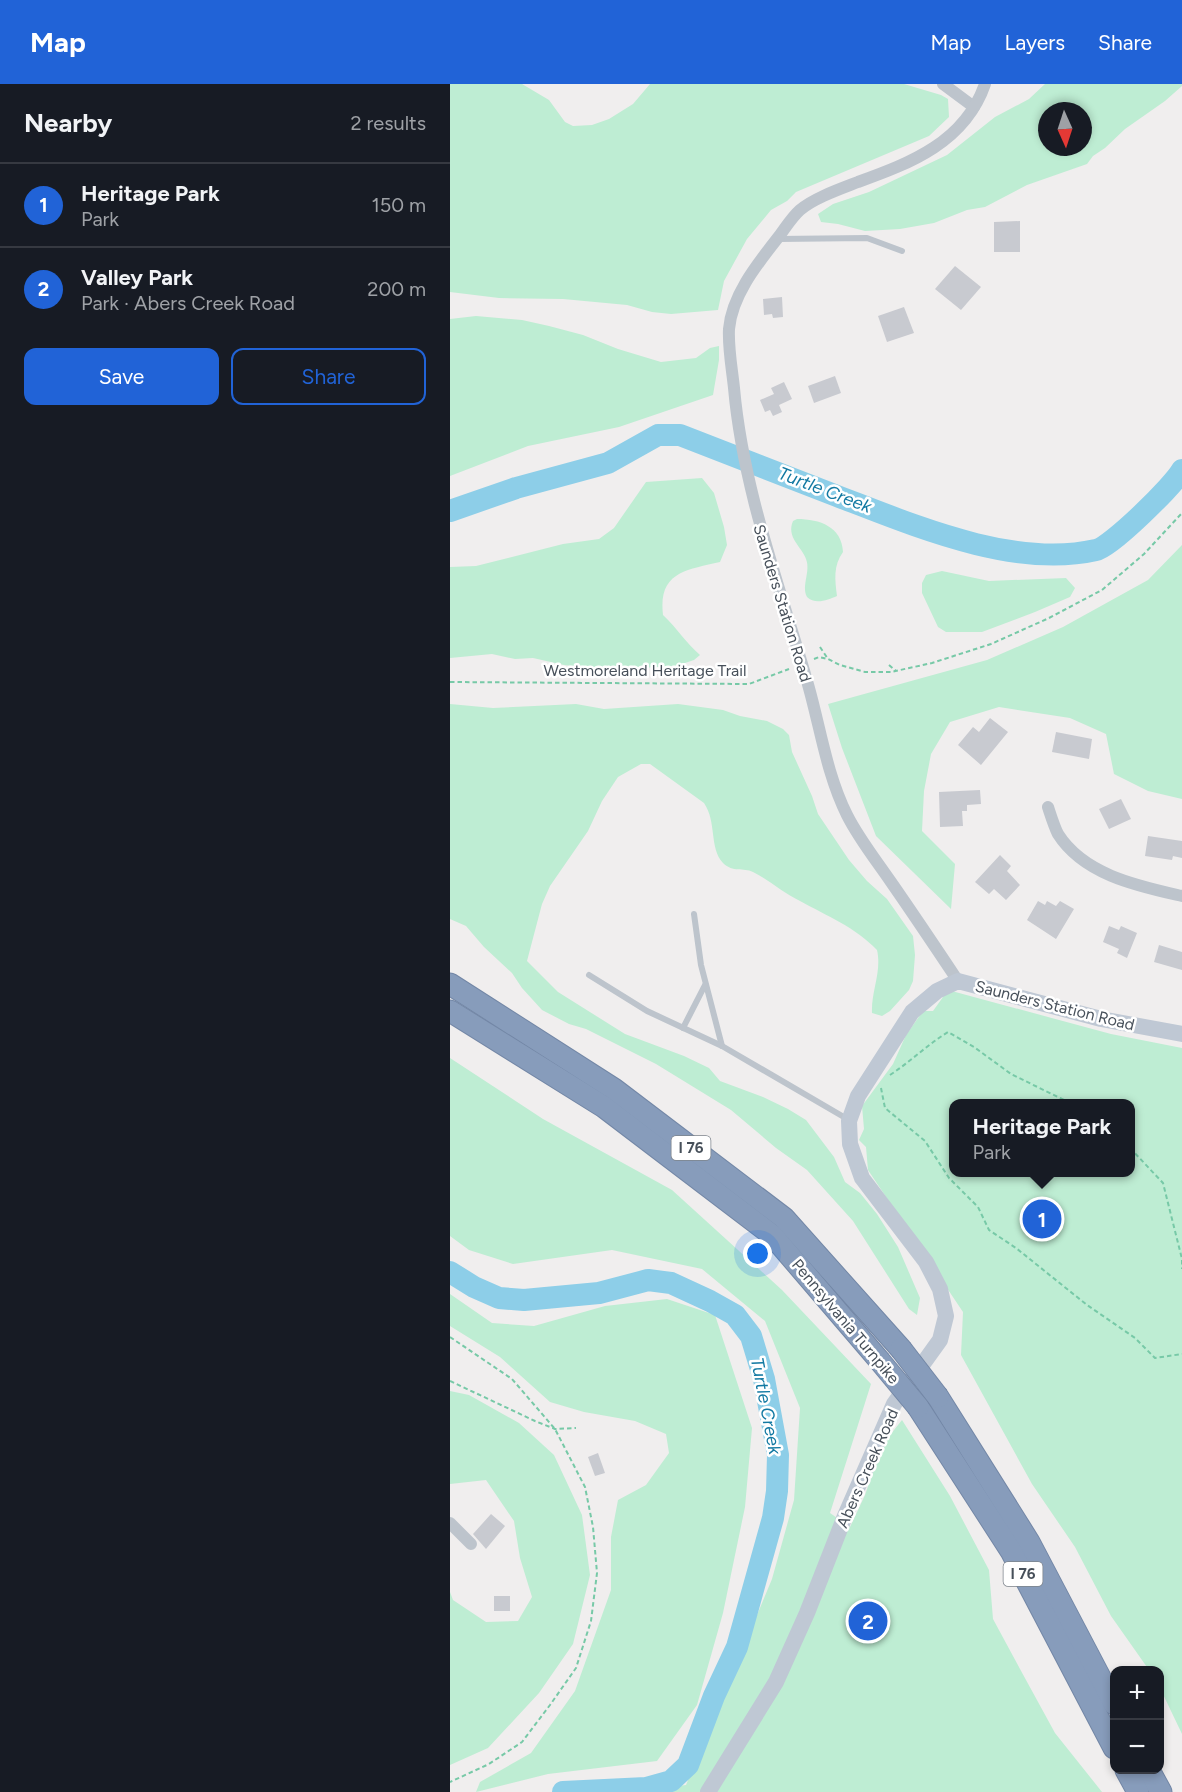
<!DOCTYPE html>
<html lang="en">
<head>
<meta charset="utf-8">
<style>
	body { margin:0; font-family:Figtree,sans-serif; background:#20242c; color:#f1f3f6 }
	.controls { position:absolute; right:18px; bottom:18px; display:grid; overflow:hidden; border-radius:12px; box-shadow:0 3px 9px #0003 }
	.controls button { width:54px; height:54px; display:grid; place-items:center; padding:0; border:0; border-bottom:2px solid #363941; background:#171b24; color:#f1f3f6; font:30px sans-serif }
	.compass { position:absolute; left:588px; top:18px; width:54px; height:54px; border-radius:50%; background:#171b24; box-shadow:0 3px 9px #0003; rotate:177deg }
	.you { position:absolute; left:308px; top:1170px; width:21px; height:21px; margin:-15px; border:4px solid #fff; border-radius:50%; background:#1a73e8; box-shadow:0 0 0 9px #1a73e833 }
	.badge { display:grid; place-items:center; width:39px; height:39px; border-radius:50%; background:#2163d7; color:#fff; font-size:20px; font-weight:700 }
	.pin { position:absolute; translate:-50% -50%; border:3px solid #fff; box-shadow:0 2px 6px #0006 }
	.popup { position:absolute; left:499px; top:1015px; width:186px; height:78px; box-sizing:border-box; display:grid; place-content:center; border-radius:12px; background:#171b24; filter:drop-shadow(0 2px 4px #0005); font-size:20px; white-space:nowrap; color:#9ea1a6 }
	.popup b { font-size:22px; color:#f1f3f6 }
	.popup::after { content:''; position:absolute; left:50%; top:100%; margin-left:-12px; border:12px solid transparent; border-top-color:#171b24 }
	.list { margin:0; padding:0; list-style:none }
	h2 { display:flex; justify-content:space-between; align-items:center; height:78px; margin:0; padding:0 24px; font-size:26px }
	h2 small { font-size:20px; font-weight:400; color:#9ea1a6 }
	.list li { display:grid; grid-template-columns:39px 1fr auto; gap:18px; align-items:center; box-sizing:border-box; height:84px; padding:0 24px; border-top:2px solid #363941 }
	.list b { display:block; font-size:22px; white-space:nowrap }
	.list p { margin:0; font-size:20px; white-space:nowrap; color:#9ea1a6 }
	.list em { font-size:20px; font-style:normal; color:#9ea1a6 }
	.actions { display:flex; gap:12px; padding:18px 24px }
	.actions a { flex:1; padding:14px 0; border:2px solid #2163d7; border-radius:12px; text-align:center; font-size:21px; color:#2163d7 }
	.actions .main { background:#2163d7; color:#fff }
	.map { position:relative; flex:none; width:732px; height:1708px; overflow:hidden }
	header { display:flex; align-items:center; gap:36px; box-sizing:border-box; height:84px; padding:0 30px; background:#2163d7; color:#fff }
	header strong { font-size:28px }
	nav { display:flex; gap:33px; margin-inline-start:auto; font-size:21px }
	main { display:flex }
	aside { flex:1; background:#171b24 }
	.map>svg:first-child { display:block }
	.green { fill:#beedd3; fill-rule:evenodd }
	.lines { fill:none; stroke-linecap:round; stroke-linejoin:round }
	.river { stroke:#8dcee8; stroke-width:22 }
	.building { fill:#c8cad0 }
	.highway-casing { stroke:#7387a6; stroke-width:23 }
	.path { stroke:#77c9a7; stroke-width:2; stroke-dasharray:4.5 3; stroke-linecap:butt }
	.lane { stroke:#bdc4cc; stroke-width:6 }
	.street { stroke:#bdc4cc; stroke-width:12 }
	.secondary { stroke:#bfc8d4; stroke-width:16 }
	.highway { stroke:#879cbb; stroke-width:21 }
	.highway-bridge-casing { stroke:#7387a6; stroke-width:23; stroke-linecap:butt }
	.highway-bridge { stroke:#879cbb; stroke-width:21 }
	.labels { text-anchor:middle; stroke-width:5; stroke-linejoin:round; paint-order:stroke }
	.shield { fill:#fff; stroke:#7e848c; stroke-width:1.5 }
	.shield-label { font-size:15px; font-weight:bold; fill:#47505a }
	.street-label { font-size:16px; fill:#47505a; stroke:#fff }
	.water-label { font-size:18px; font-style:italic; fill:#1279a2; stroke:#fff }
</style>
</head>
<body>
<header>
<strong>Map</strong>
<nav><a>Map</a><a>Layers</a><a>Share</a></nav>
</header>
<main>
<aside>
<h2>Nearby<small>2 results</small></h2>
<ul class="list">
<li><span class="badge">1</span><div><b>Heritage Park</b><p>Park</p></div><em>150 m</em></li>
<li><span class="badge">2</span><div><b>Valley Park</b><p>Park · Abers Creek Road</p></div><em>200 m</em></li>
</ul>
<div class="actions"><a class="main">Save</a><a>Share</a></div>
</aside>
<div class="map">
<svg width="732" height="1708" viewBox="0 0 732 1708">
	<rect width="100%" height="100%" fill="#f0eeee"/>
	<g class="green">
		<polygon points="0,0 72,0 99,16 115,38 123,42 142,41 159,35 183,20 200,0 454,0 491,11 498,15 499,33 479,52 346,108 337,117 321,126 297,155 274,197 268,226 221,230 202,228 177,221 113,215 49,214 0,208"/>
		<path d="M595,0h137v2l-17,15 -40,28 -20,19 -12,8 -6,8 -60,21 -42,22 -18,3 -33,13 -34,6 -35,2 -27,-7 -17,-2 -3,-8 15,-10 36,-12 78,-37 48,-38 34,-18zM597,27h36v36h-36z"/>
		<polygon points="26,232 72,236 99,242 133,251 168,265 211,278 246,274 260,264 269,262 269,276 263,311 169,343 78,362 0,392 0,235"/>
		<path d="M252,394l12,15 10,34 3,18 -7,17c-34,8 -62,10 -57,53 14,13 23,28 37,40l-6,5 -18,6 -68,4 -44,-5 -31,-7 -18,1 -23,-5 -42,4v-91l26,-1 87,-22 36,-5 15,-11 32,-46z"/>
		<path d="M347,435c23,0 45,8 46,33 -10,14 -8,28 -6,44 -9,4 -22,9 -30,1 -6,-12 4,-25 -1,-38 -5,-13 -20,-22 -13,-38z"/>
		<polygon points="732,461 732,715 698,707 664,690 656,650 620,634 549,623 500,638 481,670 474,707 472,747 505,780 501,825 426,752 392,664 378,620 537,576 613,543 698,496"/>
		<polygon points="492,487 539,497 616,494 625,504 620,513 585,528 532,548 496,548 488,543 472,509 472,499 476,491"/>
		<path d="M0,620l43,4 83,-4 28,5 74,-5 45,6 17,6 27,5 16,8 6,6 3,17 20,44 6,18 31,46 18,21 20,18 26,37 2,19 -2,26 -4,9 -19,21 -8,5 -10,-3c-1,-22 10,-41 5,-63 -22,-23 -50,-34 -77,-49 -17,-8 -31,-21 -47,-29 -10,-5 -20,1 -30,-9 -14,-15 -6,-41 -19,-60l-54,-39h-9l-23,13 -16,24 -14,30 -38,55 -8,18 -15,57 31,31 67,42 59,22 25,12 11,13 43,16 25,12 18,11 28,37 11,25 15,11 17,21 21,33 22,51 -3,17 -8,-6 -56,-88 -46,-51 -31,-22 -45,-38 -75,-46 -70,-35 -17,-5 -27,-14 -20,-22 -10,-15 -28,-26 -18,-21 -16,-7z"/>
		<path d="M498,906l163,44 71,14v686l-22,-46v-18h-11l-38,-54 -36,-69 -43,-63 -71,-129 2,-43 -95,-142 -2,-23 -7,-7 5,-11 -2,-23 31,-42 13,-29 17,-24h10zM504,1020h176v68h-176z"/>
		<polygon points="0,974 93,1035 222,1106 332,1206 421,1300 380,1429 400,1443 415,1411 432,1361 452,1336 500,1412 539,1486 543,1535 570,1585 605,1649 652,1708 183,1708 236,1701 322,1495 344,1416 350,1324 315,1237 252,1185 162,1166 63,1180 19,1166 0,1152"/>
		<polygon points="0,1210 42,1239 84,1242 155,1222 217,1215 265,1231 302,1344 295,1423 273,1529 247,1621 207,1677 98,1690 26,1708 30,1698 81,1669 125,1607 161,1506 161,1453 168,1416 196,1401 219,1369 216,1350 185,1337 134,1328 100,1318 50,1273 0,1242"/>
		<polygon points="0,1307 19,1311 69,1339 104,1371 132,1431 140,1491 123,1560 89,1609 38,1664 0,1681 0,1508 3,1516 36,1538 68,1537 82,1513 70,1474 64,1437 36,1396 0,1400"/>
	</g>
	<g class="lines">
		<g class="river">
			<path d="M0,427l66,-23 92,-25 50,-28h22c52,20 105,41 157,61 76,29 177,73 259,54 15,-3 78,-65 86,-80"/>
			<polyline points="0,1188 24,1203 49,1214 74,1216 149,1209 198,1196 221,1199 260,1217 285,1231 301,1252 314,1295 328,1371 327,1407 323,1434 287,1563 264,1612 238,1681 221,1697 196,1704 113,1708"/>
		</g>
	</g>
	<g class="building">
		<polygon points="570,137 570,168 544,168 544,138"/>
		<polygon points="505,182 531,203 511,226 485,205"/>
		<polygon points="332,213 333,233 323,234 322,230 314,231 313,215"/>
		<polygon points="454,223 464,249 437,258 428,232"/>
		<polygon points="385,292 391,309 364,319 358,302"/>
		<polygon points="334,298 342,315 329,321 332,328 323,332 320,326 315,328 310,316 324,310 321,304"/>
		<polygon points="540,634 558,648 531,681 508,661 523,643 529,648"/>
		<polygon points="606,648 642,655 639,675 602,668"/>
		<polygon points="530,706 531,720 517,721 517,727 512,727 513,742 490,743 489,708"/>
		<polygon points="671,715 681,735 659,745 649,725"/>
		<polygon points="698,752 732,757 732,774 723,772 722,776 695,772"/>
		<polygon points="550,771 561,782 557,787 570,801 556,816 544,805 539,810 525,798"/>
		<polygon points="588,817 595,821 597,817 606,822 610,817 624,825 606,855 577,836"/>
		<polygon points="659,842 669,846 671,842 687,849 677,874 667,869 669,865 653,858"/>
		<polygon points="709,861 732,868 732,886 704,878"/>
		<polygon points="148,1369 155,1389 145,1392 138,1373"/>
		<polygon points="41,1430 55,1442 36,1465 23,1450"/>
		<rect x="44" y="1512" width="16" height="15"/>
	</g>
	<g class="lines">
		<g class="highway-casing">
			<g id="highway">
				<polyline points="0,900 164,1005 334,1134 451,1265"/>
				<polyline points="0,927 154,1023 322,1151 429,1276"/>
				<polyline points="488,1313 579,1458 664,1620"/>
				<polyline points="468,1323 561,1467 664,1664"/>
				<polyline points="676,1686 688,1708"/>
				<polyline points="699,1686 711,1708"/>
			</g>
		</g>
		<g class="path">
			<polyline points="370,563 378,575"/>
			<polyline points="364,575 369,573 378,575 390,581 415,588 441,588 482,579 541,560 599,534 652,506 694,470 732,429"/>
			<polyline points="439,581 446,587"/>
			<polyline points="0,598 299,600 339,585"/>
			<path d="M440,991c20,-13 37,-30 58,-43l26,15 37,27 55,27h38l2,3"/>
			<polyline points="431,1004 435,1024 475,1057 499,1094 528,1123 539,1146 566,1164 637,1221 685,1254 705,1274 732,1270"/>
			<polyline points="680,1064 713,1099 732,1175 732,1185"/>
			<polyline points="0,1253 62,1295 105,1345 135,1403 143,1443 147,1489 141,1537 126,1584 100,1621 72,1658 39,1680 0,1698"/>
			<polyline points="0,1297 85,1337 105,1345 126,1344"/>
		</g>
		<g class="lane">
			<polyline points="328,155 417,154 452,167"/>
			<polyline points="244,830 251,881 272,962"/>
			<polyline points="139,891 197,927 272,962 399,1036"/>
			<polyline points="233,944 255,901"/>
		</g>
		<g class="street">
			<polyline points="493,0 524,23"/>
			<path d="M598,723c3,9 6,19 10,27 26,41 80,52 124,62"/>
			<path d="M508,897c-22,-33 -44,-66 -67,-99 -15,-22 -32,-43 -44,-67 -21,-42 -27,-90 -40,-134 -28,-97 -64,-192 -73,-293 -2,-19 -6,-40 -5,-59 3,-35 30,-67 51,-94 6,-8 12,-18 20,-25 14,-12 40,-21 58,-28 53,-19 107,-40 127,-98"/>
			<polyline points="0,1439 21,1460"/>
		</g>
		<polyline class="secondary" points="258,1708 326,1598 357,1529 395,1432 444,1320 490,1256 496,1232 490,1205 476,1178 412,1094 400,1060 399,1037 408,1012 462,928 487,907 508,897 651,935 732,950"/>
		<use href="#highway" class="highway"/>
		<g class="highway-bridge-casing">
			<g id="highway-bridge">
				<polyline points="451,1265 488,1313"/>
				<polyline points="429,1276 468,1323"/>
			</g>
		</g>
		<use href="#highway-bridge" class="highway-bridge"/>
	</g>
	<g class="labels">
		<g class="shield">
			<rect x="221.5" y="1052" width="39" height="24" rx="4.5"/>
			<rect x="553.5" y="1478" width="39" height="24" rx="4.5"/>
		</g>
		<g class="shield-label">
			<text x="241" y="1069">I 76</text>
			<text x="573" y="1495">I 76</text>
		</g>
		<g class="street-label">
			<text transform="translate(333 519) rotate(73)" y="6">Saunders Station Road</text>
			<text x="195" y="592">Westmoreland Heritage Trail</text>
			<text transform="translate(605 921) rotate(14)" y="6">Saunders Station Road</text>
			<text transform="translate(396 1237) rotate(50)" y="6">Pennsylvania Turnpike</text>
			<text transform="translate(417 1384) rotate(-66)" y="6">Abers Creek Road</text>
		</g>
		<g class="water-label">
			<text transform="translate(375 406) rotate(21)" y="6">Turtle Creek</text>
			<text transform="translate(316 1322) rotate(79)" y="6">Turtle Creek</text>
		</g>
	</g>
</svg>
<div class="controls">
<button>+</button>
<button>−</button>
</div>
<svg class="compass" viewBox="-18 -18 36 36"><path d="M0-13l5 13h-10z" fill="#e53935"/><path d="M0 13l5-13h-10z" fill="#9ea1a6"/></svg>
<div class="you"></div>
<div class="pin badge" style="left:592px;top:1135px">1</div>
<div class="popup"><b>Heritage Park</b>Park</div>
<div class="pin badge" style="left:418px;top:1537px">2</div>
</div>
</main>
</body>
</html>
